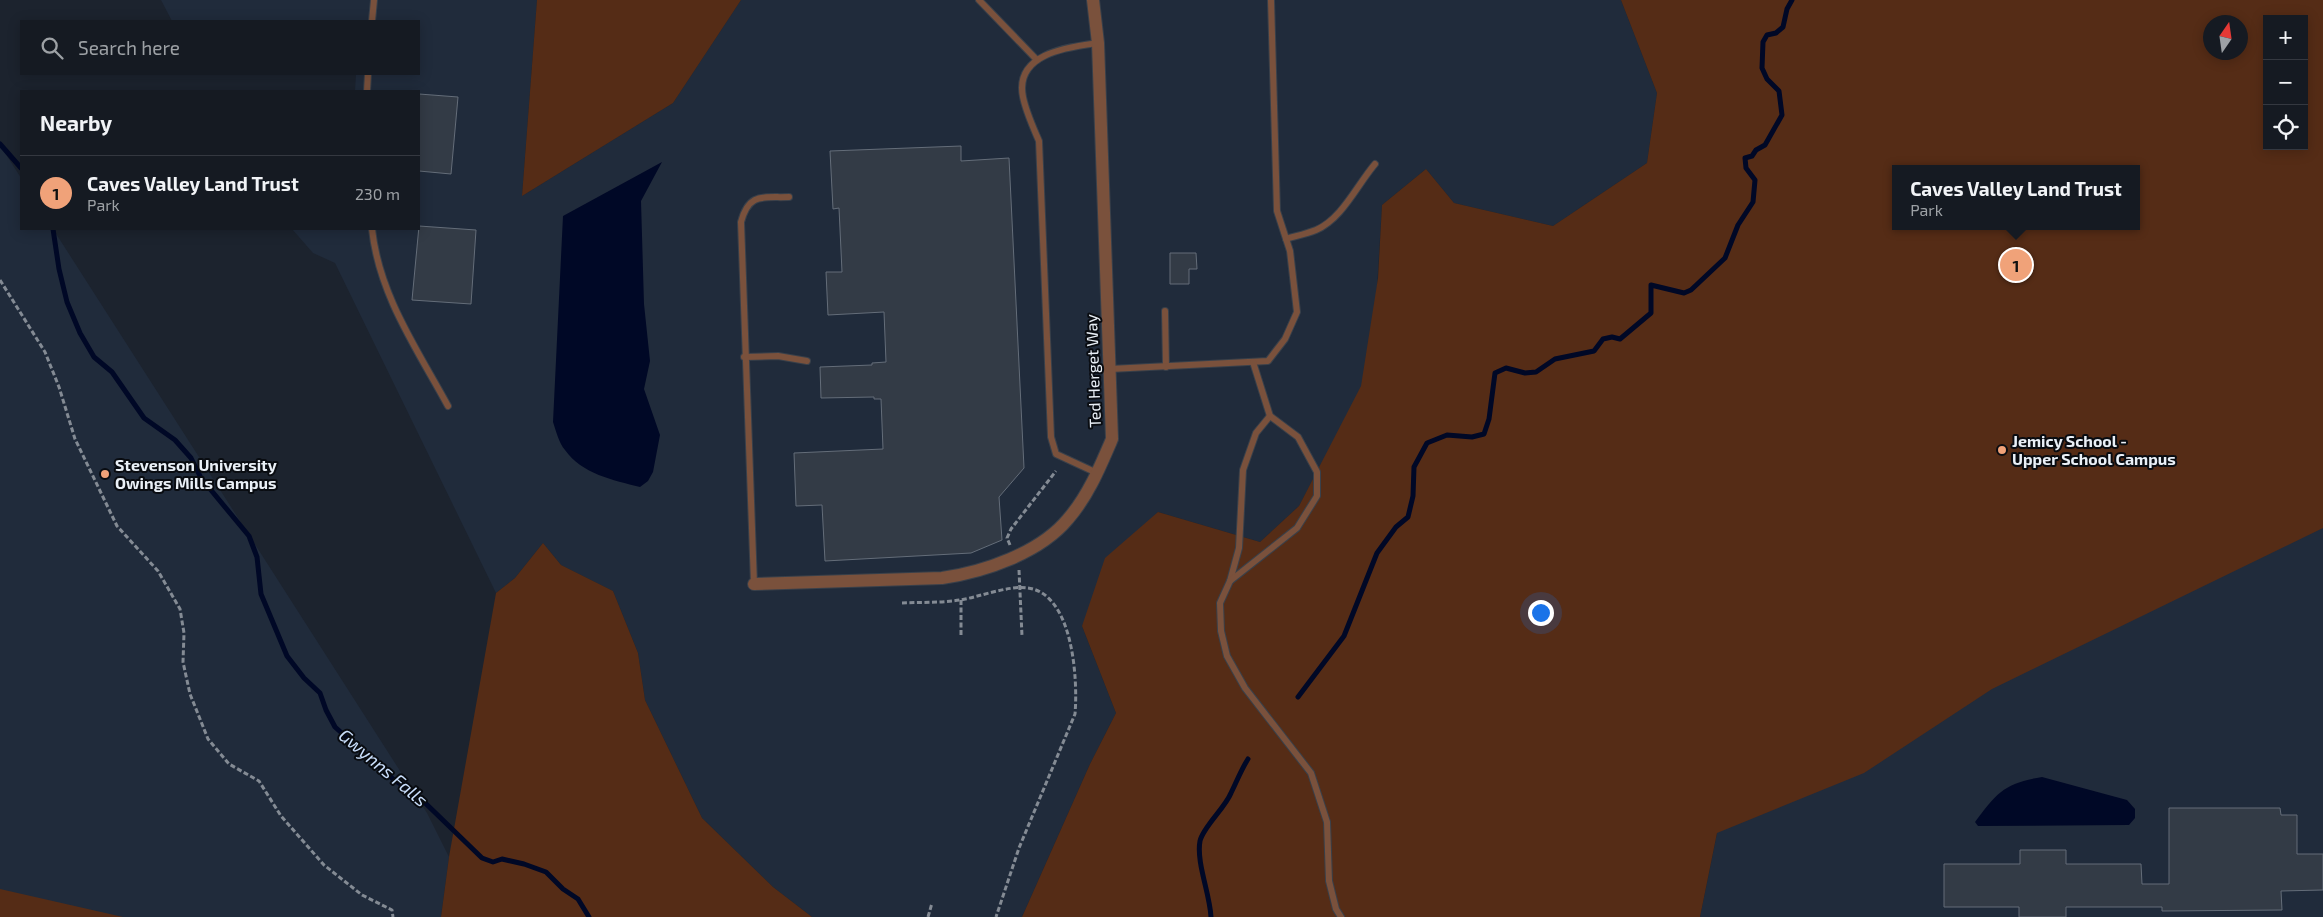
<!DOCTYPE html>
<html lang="en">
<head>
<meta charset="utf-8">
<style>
	body { margin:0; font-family:"Exo 2",sans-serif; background:#1e232a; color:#f1f3f6 }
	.controls { position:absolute; right:15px; top:15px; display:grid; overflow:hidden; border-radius:0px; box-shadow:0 2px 12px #0003 }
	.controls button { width:45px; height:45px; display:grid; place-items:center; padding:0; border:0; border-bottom:1px solid #343840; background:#151a22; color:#f1f3f6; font:25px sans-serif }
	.compass { position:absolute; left:2203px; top:15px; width:45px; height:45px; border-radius:50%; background:#151a22; box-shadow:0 2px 12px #0003; rotate:13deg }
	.you { position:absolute; left:1540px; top:612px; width:18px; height:18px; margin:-12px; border:4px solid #fff; border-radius:50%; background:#1a73e8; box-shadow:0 0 0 8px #1a73e833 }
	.badge { display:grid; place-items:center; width:32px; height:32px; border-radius:50%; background:#f0a279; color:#111; font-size:16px; font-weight:700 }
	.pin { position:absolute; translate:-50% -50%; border:2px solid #fff; box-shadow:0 1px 5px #0006 }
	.popup { position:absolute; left:1892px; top:165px; width:248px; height:65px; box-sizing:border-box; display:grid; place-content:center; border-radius:0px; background:#151a22; filter:drop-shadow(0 1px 4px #0005); font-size:16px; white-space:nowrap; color:#9da1a5 }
	.popup b { font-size:19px; color:#f1f3f6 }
	.popup::after { content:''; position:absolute; left:50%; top:100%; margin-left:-10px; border:10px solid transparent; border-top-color:#151a22 }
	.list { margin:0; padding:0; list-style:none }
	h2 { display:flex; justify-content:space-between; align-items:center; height:65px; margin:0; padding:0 20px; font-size:21px }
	h2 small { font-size:16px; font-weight:400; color:#9da1a5 }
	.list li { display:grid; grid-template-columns:32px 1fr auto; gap:15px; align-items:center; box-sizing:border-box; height:75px; padding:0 20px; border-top:1px solid #343840 }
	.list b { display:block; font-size:19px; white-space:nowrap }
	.list p { margin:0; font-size:16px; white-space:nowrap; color:#9da1a5 }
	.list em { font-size:16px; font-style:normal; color:#9da1a5 }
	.icon { flex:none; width:28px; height:28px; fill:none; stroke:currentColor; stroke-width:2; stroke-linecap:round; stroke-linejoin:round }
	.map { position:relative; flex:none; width:2323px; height:917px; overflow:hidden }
	.search { position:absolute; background:#151a22; box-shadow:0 2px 12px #0003; left:20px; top:20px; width:400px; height:55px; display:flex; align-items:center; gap:12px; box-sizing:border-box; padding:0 18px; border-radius:0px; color:#9da1a5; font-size:19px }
	.panel { position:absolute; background:#151a22; box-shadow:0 2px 12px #0003; left:20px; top:90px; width:400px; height:140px; border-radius:0px }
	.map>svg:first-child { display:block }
	.built { fill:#202b3b; fill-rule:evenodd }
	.green { fill:#552c16; fill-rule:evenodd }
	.water { fill:#000826 }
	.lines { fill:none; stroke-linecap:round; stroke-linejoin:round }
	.stream { stroke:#000826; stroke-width:5 }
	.building { fill:#333b46; stroke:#646d79 }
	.service-casing { stroke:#39404a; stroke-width:8 }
	.minor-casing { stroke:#39404a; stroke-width:14 }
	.path { stroke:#848b94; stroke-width:3; stroke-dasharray:5 2.5; stroke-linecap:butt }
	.service { stroke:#7a513c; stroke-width:6 }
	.minor { stroke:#7a513c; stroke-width:12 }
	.poi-dot { fill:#f0a279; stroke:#090c11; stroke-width:2 }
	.labels { text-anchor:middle; stroke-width:4; stroke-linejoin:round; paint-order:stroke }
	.street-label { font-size:16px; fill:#eaf0f7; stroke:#090c11 }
	.poi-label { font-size:16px; font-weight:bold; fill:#eaf0f7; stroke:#090c11; text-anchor:start }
	.water-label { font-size:18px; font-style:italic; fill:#cbe0fd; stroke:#090c11 }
</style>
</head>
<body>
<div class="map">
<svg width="2323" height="917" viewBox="0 0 2323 917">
	<rect width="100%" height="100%" fill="#1c232e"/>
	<g class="built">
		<polygon points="161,0 537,0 522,196 673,103 741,0 1621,0 1657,93 1647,163 1553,226 1454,203 1426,169 1382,205 1372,369 1299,506 1260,542 1158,512 1082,626 1116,713 1090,764 1022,917 812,917 773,887 702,818 645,700 638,653 613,591 561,565 543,543 515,578 496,593 335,263 313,253 292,229 419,229 419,91 355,91 356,74 419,74 419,21 172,21"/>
		<path d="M1789,0h534v917h-623l62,-305zM2267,19h37v127h-37zM2210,22h30v30h-30zM1896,169h240v57h-240z"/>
		<polygon points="0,145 21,178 21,229 53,229 427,813 449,857 441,917 0,917"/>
	</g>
	<g class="green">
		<polygon points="537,0 741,0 673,103 522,196"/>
		<path d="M1621,0h702v528l-331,161 -128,84 -147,60 -17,84h-678l68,-153 26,-51 -34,-87 23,-68 53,-46 102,30 39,-36 62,-120 17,-108 4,-73 44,-36 28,34 99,23 94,-63 10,-70zM2267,19h37v127h-37zM2210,22h30v30h-30zM1896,169h240v57h-240z"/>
		<polygon points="543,543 561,565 613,591 638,653 645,700 702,818 773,887 812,917 441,917 449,857 496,593 515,578"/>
		<polygon points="0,889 123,917 0,917"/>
	</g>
	<g class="water">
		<path d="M662,162l-21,39 3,103 6,57 -6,28 16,46 -7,37 -5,9 -8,6c-27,-7 -58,-13 -75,-37 -6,-7 -9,-19 -12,-28l10,-206z"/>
		<path d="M2042,777l85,23 8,9v9l-6,7 -151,1 -3,-4c22,-30 30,-39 67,-45z"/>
	</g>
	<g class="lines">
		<g class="stream">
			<polyline points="0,144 21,168"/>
			<polyline points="53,229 59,269 67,302 80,333 94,357 112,372 144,418 175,440 191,458 201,478 249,536 257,557 261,594 287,656 304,678 320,693 326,710 335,727 393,779 419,797 482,858 493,862 502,859 524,864 546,872 563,889 578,899 589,917"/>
			<polyline points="1298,697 1344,636 1377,553 1396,527 1408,517 1413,496 1414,467 1427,443 1447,435 1472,437 1484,434 1489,419 1495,373 1506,368 1525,373 1536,372 1555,359 1594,351 1603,339 1612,337 1620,339 1651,313 1651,285 1684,293 1691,290 1725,258 1738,225 1753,202 1755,180 1746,168 1745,158 1752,156 1756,150 1765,145 1782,115 1779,91 1767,79 1762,68 1763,42 1767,35 1776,33 1783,27 1787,9 1792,0"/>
			<path d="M1211,917c-1,-23 -15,-55 -11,-76 3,-14 25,-33 31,-48 6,-12 10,-23 17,-34"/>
		</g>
	</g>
	<g class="building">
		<polygon points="419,94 458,97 451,174 419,171"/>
		<polygon points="961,146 961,161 1009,158 1024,468 999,497 1002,540 971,553 825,561 822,505 796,506 794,453 883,449 881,399 874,399 874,397 821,398 820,367 872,365 872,363 886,362 884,312 828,315 826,272 842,272 839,208 833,209 830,151"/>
		<polygon points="419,226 476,230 471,304 412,300"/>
		<polygon points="1170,253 1196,253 1197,269 1189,269 1189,284 1170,284"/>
		<polygon points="2169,808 2280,808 2281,815 2297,815 2297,854 2323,854 2323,890 2281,891 2282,910 2162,911 2162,907 2066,907 2066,917 2019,917 2019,907 1944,907 1944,864 2020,864 2020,850 2066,850 2066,864 2141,864 2142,884 2169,884"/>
	</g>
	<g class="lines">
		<g class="service-casing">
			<g id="service">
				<polyline points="979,0 1037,60"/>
				<polyline points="372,21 374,0"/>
				<polyline points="367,91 368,74"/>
				<path d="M372,229c7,66 45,120 76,177"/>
				<path d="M1286,239c10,-3 20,-5 30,-9 26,-11 41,-45 59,-66"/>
				<polyline points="1165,311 1166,367"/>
				<polyline points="744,357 778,356 807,361"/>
				<polyline points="1110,369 1268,361 1285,339 1297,312 1290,251 1277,211 1271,0"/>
				<polyline points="1270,416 1256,433 1243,470 1239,548 1230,581 1220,603 1221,631 1227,656 1245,688 1311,773 1327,822 1329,881 1336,909 1341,917"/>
				<path d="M1097,473l-41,-19 -5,-17 -12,-296c-6,-14 -13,-29 -16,-44 -9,-44 46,-50 75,-54"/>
				<polyline points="1230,581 1297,528 1317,496 1317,472 1298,437 1270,416 1253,362"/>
				<path d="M754,584l-13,-362c8,-30 22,-24 48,-25"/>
			</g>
		</g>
		<g class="minor-casing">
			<path id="minor" d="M754,584l188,-6c42,-6 98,-25 126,-59 20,-23 32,-52 44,-80l-14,-396 -5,-43"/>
		</g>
		<g class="path">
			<polyline points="0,280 45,352 59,387 75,439 117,526 158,571 180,609 184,633 183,662 190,694 208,739 229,764 259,781 281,816 324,865 362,895 392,910 393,917"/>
			<polyline points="1010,545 1007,538 1011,529 1056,471"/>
			<polyline points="1019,570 1022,636"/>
			<polyline points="961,600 961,637"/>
			<path d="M902,603c19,-1 39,0 58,-3 19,-3 49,-15 68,-12 45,6 50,91 47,126l-56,134 -23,69"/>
			<polyline points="928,917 932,903"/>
		</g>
		<use href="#service" class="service"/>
		<use href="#minor" class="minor"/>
	</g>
	<g class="poi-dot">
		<circle cx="2002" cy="450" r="5"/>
		<circle cx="105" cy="474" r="5"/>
	</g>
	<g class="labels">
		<g class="street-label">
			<text transform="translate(1093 371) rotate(-92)" y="6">Ted Herget Way</text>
		</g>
		<g class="poi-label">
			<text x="2012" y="447">Jemicy School -<tspan x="2012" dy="18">Upper School Campus</tspan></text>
			<text x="115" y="471">Stevenson University<tspan x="115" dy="18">Owings Mills Campus</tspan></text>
		</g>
		<g class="water-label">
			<text transform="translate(383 768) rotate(40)" y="6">Gwynns Falls</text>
		</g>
	</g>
</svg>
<div class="controls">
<button>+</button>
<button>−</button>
<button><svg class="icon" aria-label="locate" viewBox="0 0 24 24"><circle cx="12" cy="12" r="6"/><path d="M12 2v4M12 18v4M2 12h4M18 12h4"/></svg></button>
</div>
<svg class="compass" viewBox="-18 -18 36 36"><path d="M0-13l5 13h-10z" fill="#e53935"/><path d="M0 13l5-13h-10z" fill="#9da1a5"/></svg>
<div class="you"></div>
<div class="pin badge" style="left:2016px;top:265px">1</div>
<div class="popup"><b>Caves Valley Land Trust</b>Park</div>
<div class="search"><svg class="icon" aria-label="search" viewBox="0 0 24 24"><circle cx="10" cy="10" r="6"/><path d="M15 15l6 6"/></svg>Search here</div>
<section class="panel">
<h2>Nearby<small></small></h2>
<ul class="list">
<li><span class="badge">1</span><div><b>Caves Valley Land Trust</b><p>Park</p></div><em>230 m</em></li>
</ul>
</section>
</div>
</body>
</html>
